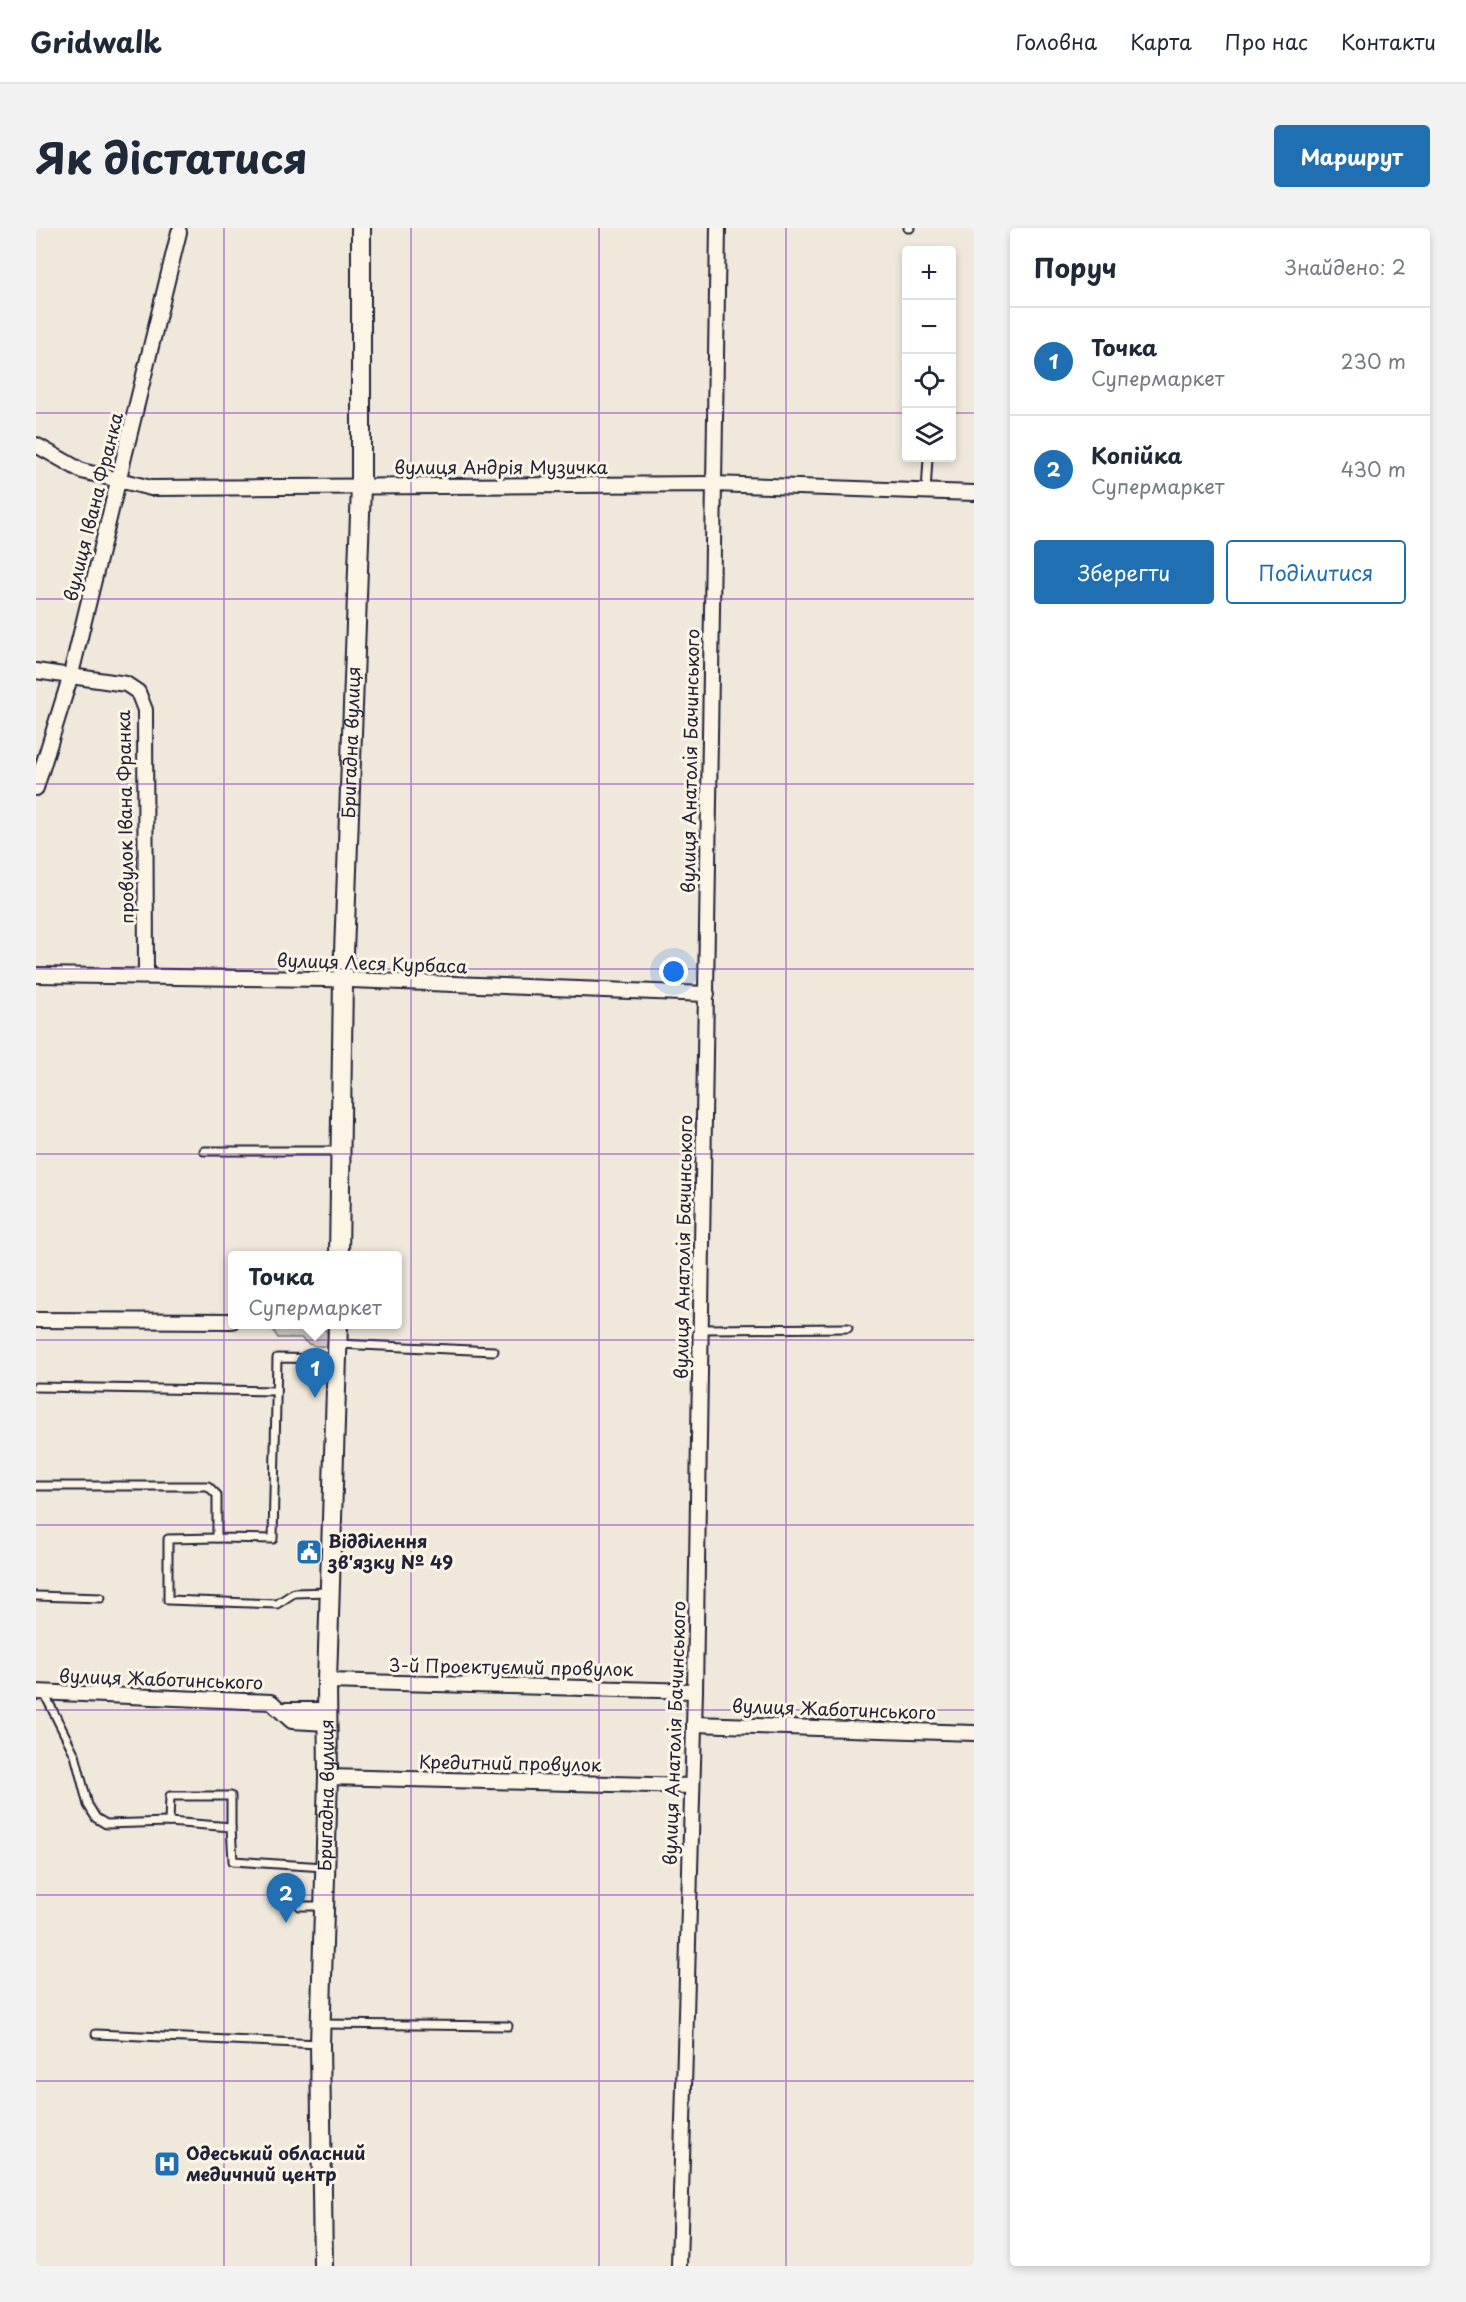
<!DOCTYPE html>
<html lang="uk">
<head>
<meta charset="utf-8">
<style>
	body { margin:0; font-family:"Playpen Sans",sans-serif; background:#f2f2f3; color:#1f2937 }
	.controls { position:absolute; right:18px; top:18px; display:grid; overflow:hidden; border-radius:6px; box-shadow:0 3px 9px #0003 }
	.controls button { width:54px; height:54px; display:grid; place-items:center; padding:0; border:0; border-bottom:2px solid #e0e1e3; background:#fff; color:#1f2937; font:30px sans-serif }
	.you { position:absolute; left:638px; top:744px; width:21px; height:21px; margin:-15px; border:4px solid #fff; border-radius:50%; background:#1a73e8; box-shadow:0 0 0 9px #1a73e833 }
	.badge { display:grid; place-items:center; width:39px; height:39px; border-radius:50%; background:#1f6fb2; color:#fff; font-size:20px; font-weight:700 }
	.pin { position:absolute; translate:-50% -50px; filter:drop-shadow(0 2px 3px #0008) }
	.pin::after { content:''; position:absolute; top:32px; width:21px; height:18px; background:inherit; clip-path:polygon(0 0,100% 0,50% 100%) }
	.popup { position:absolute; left:192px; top:1023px; width:174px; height:78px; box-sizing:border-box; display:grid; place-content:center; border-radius:6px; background:#fff; filter:drop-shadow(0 2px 4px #0005); font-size:20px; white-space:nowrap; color:#747a83 }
	.popup b { font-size:22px; color:#1f2937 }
	.popup::after { content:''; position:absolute; left:50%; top:100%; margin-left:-12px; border:12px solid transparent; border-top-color:#fff }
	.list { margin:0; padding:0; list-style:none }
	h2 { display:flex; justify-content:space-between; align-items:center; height:78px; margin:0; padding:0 24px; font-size:26px }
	h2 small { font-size:20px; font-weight:400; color:#747a83 }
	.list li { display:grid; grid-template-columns:39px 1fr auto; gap:18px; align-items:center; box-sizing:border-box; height:108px; padding:0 24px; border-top:2px solid #e0e1e3 }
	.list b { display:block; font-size:22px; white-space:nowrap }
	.list p { margin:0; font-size:20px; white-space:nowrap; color:#747a83 }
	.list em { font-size:20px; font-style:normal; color:#747a83 }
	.actions { display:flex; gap:12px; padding:18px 24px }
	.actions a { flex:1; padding:14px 0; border:2px solid #1f6fb2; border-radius:6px; text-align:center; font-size:21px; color:#1f6fb2 }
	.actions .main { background:#1f6fb2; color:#fff }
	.icon { flex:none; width:33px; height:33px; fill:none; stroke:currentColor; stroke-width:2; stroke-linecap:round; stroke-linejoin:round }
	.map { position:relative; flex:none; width:938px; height:2038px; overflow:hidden; border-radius:6px }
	header { display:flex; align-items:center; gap:36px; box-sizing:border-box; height:84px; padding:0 30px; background:#fff; border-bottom:2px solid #e0e1e3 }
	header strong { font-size:28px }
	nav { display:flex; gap:33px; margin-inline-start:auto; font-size:21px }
	.intro { display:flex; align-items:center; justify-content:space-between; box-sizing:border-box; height:144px; padding:0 36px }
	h1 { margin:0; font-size:42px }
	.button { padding:15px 27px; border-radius:6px; background:#1f6fb2; color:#fff; font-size:21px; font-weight:700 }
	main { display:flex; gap:36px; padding:0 36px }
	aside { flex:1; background:#fff; border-radius:6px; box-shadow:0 3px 9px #0003 }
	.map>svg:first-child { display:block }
	.green { fill:#d1cbc3; stroke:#7a767f; stroke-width:1.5 }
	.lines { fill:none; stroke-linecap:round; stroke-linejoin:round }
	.service-casing { stroke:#22223b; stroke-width:11 }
	.minor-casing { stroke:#22223b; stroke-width:18 }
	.tertiary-casing { stroke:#22223b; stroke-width:22 }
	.service { stroke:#fcf5e5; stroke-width:7 }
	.minor { stroke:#fcf5e5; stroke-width:14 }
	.tertiary { stroke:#fcf5e5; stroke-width:18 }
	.grid { fill:none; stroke:#7b2cbf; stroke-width:1.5; stroke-opacity:0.55 }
	.labels { text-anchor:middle; stroke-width:6; stroke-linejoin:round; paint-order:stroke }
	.street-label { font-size:18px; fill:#22223b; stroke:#fcf5e5 }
	.poi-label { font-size:18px; font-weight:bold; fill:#22223b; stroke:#fcf5e5; text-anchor:start }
</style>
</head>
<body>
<header>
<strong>Gridwalk</strong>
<nav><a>Головна</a><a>Карта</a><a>Про нас</a><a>Контакти</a></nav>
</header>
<div class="intro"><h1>Як дістатися</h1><a class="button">Маршрут</a></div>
<main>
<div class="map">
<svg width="938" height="2038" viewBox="0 0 938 2038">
	<rect width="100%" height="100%" fill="#efe8db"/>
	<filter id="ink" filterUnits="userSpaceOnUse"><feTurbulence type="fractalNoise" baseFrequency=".0167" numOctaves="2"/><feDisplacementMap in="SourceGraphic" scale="12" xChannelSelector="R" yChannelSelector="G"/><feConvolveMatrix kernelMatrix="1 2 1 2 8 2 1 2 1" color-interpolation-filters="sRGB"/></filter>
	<g filter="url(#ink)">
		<path class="green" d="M241,1097h26v4l11,2 5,-4 8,4 3,10 -3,5c-12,1 -18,0 -26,-8h-23l-4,-6z"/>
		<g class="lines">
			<g class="service-casing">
				<g id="service">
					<polyline points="872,0 874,0"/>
					<polyline points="890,264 892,230"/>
					<polyline points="168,923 304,923"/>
					<polyline points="665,1101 812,1100"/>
					<polyline points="302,1116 458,1123"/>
					<polyline points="0,1159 240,1163"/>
					<polyline points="0,1258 172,1258 181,1267 181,1310 237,1311 241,1130 299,1131"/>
					<polyline points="181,1310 132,1311 132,1372 241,1376 258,1365 293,1364"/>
					<polyline points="0,1368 65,1370"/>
					<polyline points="8,1465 39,1527 52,1577 60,1590 70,1596 133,1594 195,1599 197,1633 288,1639"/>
					<polyline points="133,1594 134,1568 195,1568 195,1599"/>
					<polyline points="264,1678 286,1678"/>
					<polyline points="286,1796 472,1798"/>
					<polyline points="60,1806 284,1816"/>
				</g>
			</g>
			<g class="minor-casing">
				<g id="minor">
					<polyline points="0,217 46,243 115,260 677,256 938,265"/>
					<polyline points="0,443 90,456 102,464 109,482 110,748"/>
					<polyline points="0,560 34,450 143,4"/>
					<polyline points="0,747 290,751 671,766"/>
					<polyline points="0,1092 196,1093"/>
					<polyline points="291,1453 659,1463"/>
					<polyline points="0,1464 235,1474 256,1493 291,1495"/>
					<polyline points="246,1482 291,1482"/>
					<polyline points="658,1496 938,1505"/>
					<polyline points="292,1549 656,1558"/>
					<polyline points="643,2038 659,1463 682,0"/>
				</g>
			</g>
			<g class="tertiary-casing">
				<g id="tertiary">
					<path id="s1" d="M303,1028l4,-276 18,-493v-259"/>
					<path id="s2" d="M287,2038l-3,-222 8,-267 -1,-96 11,-357"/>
				</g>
			</g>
			<use href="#service" class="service"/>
			<use href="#minor" class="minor"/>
			<use href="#tertiary" class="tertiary"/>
		</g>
	</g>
	<path class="grid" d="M188,0v2038M375,0v2038M563,0v2038M750,0v2038M0,185h870M916,185h22M0,371h938M0,556h938M0,741h938M0,926h938M0,1112h938M0,1297h938M0,1482h938M0,1667h938M0,1853h938"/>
	<defs>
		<g id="civic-square" transform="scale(1.35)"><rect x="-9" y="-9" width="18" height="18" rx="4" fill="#1f6fb2" stroke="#fcf5e5"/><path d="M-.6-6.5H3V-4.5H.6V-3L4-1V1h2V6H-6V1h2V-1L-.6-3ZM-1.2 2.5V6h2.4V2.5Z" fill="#fff"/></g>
		<g id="hospital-square" transform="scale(1.35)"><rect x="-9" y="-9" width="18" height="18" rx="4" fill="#1f6fb2" stroke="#fcf5e5"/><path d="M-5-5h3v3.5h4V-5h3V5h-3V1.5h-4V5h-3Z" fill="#fff"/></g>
	</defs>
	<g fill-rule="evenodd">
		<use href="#civic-square" x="273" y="1324"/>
		<use href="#hospital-square" x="131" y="1936"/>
	</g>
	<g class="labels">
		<g class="street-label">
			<text x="465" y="246">вулиця Андрія Музичка</text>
			<text transform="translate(58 279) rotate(-76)" y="6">вулиця Івана Франка</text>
			<text dy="6" stroke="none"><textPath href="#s1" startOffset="514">Бригадна вулиця</textPath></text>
			<text transform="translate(655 533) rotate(-89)" y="6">вулиця Анатолія Бачинського</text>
			<text transform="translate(90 589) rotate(-91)" y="6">провулок Івана Франка</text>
			<text transform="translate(336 736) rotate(2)" y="6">вулиця Леся Курбаса</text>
			<text transform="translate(648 1019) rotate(-89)" y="6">вулиця Анатолія Бачинського</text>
			<text transform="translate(475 1440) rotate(1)" y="6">3-й Проектуємий провулок</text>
			<text transform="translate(125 1452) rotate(2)" y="6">вулиця Жаботинського</text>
			<text transform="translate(798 1482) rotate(2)" y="6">вулиця Жаботинського</text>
			<text transform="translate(639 1505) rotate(-88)" y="6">вулиця Анатолія Бачинського</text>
			<text transform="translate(474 1536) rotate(1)" y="6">Кредитний провулок</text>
			<text dy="6" stroke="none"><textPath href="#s2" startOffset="471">Бригадна вулиця</textPath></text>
		</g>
		<g class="poi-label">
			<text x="292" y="1320">Відділення<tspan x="292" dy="21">зв'язку № 49</tspan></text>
			<text x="150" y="1932">Одеський обласний<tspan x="150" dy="21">медичний центр</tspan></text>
		</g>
	</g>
</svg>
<div class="controls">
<button>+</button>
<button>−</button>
<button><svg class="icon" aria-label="locate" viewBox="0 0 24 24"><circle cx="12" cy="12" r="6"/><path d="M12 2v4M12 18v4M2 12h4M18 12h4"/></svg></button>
<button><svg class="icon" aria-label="layers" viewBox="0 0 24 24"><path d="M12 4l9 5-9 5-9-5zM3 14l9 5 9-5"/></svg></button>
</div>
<div class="you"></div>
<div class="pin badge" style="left:279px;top:1170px">1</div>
<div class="popup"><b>Точка</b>Супермаркет</div>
<div class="pin badge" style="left:250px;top:1695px">2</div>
</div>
<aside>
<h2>Поруч<small>Знайдено: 2</small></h2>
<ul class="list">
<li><span class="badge">1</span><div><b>Точка</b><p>Супермаркет</p></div><em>230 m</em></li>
<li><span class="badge">2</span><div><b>Копійка</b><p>Супермаркет</p></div><em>430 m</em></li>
</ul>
<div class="actions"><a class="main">Зберегти</a><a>Поділитися</a></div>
</aside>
</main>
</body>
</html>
